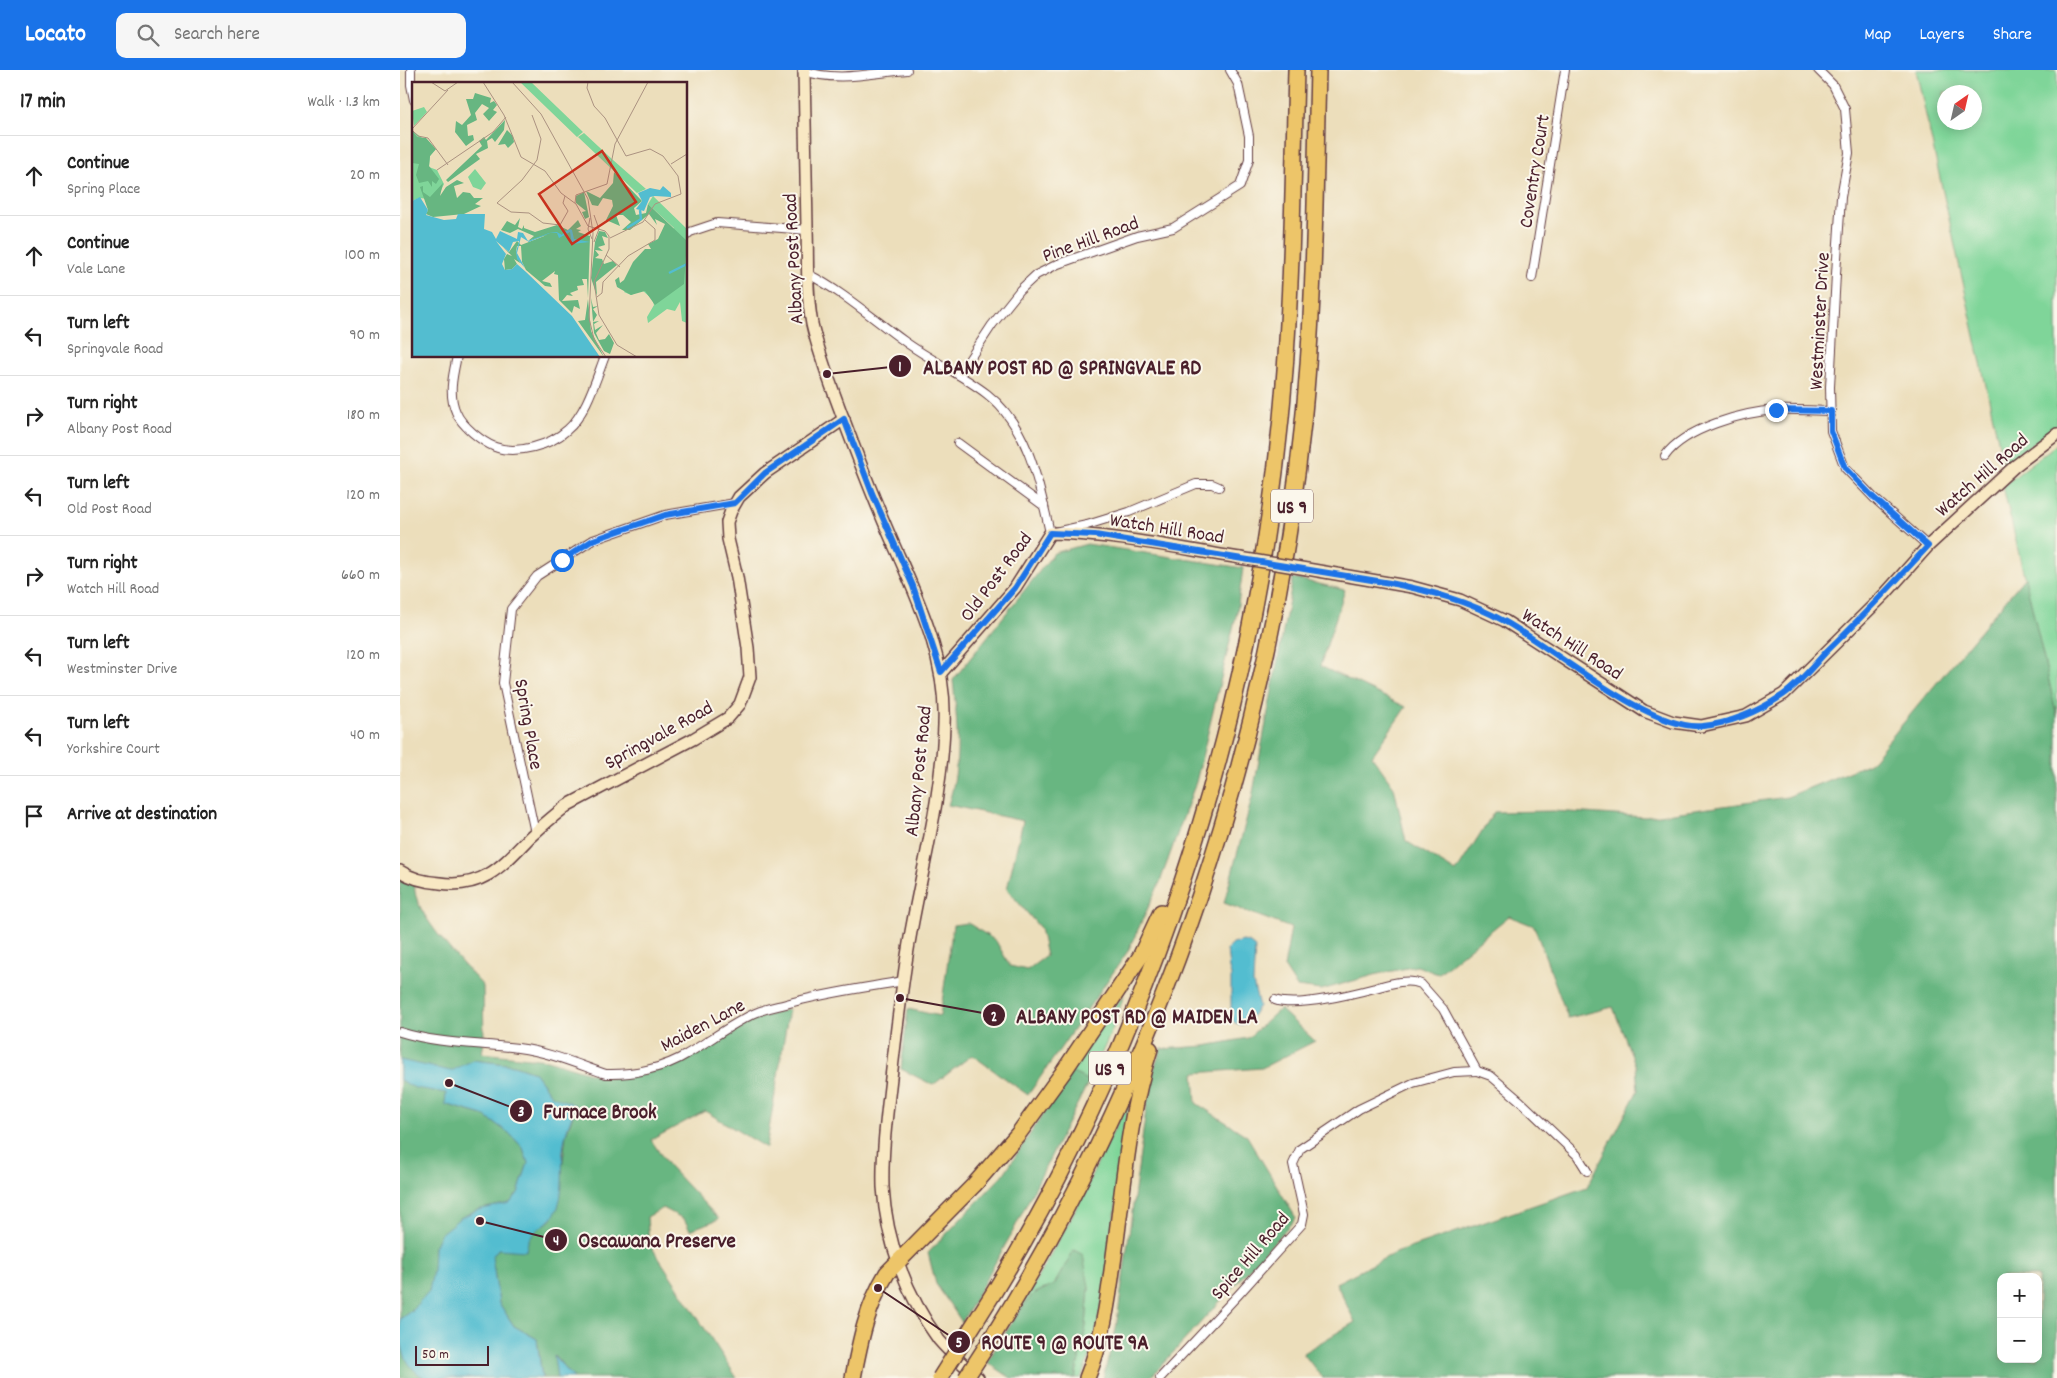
<!DOCTYPE html>
<html lang="en">
<head>
<meta charset="utf-8">
<style>
	body { margin:0; font-family:Dekko,sans-serif; background:#f6f6f6; color:#222 }
	.controls { position:absolute; right:15px; bottom:15px; display:grid; overflow:hidden; border-radius:10px; box-shadow:0 2px 12px #0003 }
	.controls button { width:45px; height:45px; display:grid; place-items:center; padding:0; border:0; border-bottom:1px solid #e0e0e0; background:#fff; color:#222; font:25px sans-serif }
	.compass { position:absolute; left:1537px; top:15px; width:45px; height:45px; border-radius:50%; background:#fff; box-shadow:0 2px 12px #0003; rotate:34deg }
	.scale { position:absolute; left:15px; bottom:12px; width:74px; box-sizing:border-box; padding-left:5px; border:2px solid #4a1f2b; border-top:0; font-size:14px; line-height:18px; white-space:nowrap; color:#4a1f2b; -webkit-text-stroke:4px #fbf7ec; paint-order:stroke }
	.stop { position:absolute; width:15px; height:15px; margin:-11px; border:4px solid #1a73e8; border-radius:50%; background:#fff }
	.stop.end { background:#1a73e8; border-color:#fff; box-shadow:0 1px 5px #0008 }
	.list { margin:0; padding:0; list-style:none }
	h2 { display:flex; justify-content:space-between; align-items:center; height:65px; margin:0; padding:0 20px; font-size:21px }
	h2 small { font-size:16px; font-weight:400; color:#767676 }
	.list li { display:grid; grid-template-columns:32px 1fr auto; gap:15px; align-items:center; box-sizing:border-box; height:80px; padding:0 20px; border-top:1px solid #e0e0e0 }
	.list b { display:block; font-size:19px; white-space:nowrap }
	.list p { margin:0; font-size:16px; white-space:nowrap; color:#767676 }
	.list em { font-size:16px; font-style:normal; color:#767676 }
	.icon { flex:none; width:28px; height:28px; fill:none; stroke:currentColor; stroke-width:2; stroke-linecap:round; stroke-linejoin:round }
	.map { position:relative; flex:none; width:1657px; height:1308px; overflow:hidden }
	header { display:flex; align-items:center; gap:30px; box-sizing:border-box; height:70px; padding:0 25px; background:#1a73e8; color:#fff }
	header strong { font-size:24px }
	nav { display:flex; gap:28px; margin-inline-start:auto; font-size:18px }
	.search { width:350px; height:45px; background:#f6f6f6; display:flex; align-items:center; gap:12px; box-sizing:border-box; padding:0 18px; border-radius:10px; color:#767676; font-size:19px }
	main { display:flex }
	aside { flex:1; background:#fff }
	.map>svg:first-child { display:block }
	.green { fill:#7fd599; stroke:#647a62; fill-rule:evenodd }
	.forest { fill:#67b681; stroke:#586a56; fill-rule:evenodd }
	.water { fill:#53bdd0; stroke:#4e6e7e }
	.lines { fill:none; stroke-linecap:round; stroke-linejoin:round }
	.street-casing { stroke:#623c41; stroke-width:10 }
	.secondary-casing { stroke:#623c41; stroke-width:14 }
	.highway-casing { stroke:#623c41; stroke-width:18 }
	.street { stroke:#fff; stroke-width:8 }
	.secondary { stroke:#f8e8c3; stroke-width:11 }
	.highway { stroke:#edc569; stroke-width:15 }
	.secondary-bridge-casing { stroke:#623c41; stroke-width:14; stroke-linecap:butt }
	.highway-bridge-casing { stroke:#623c41; stroke-width:18; stroke-linecap:butt }
	.secondary-bridge { stroke:#f8e8c3; stroke-width:11 }
	.highway-bridge { stroke:#edc569; stroke-width:15 }
	.route { stroke:#1a73e8; stroke-width:6 }
	.labels { text-anchor:middle; stroke-width:4; stroke-linejoin:round; paint-order:stroke }
	.shield { fill:#fbf7ec; stroke:#7f6065; stroke-width:1 }
	.shield-label { font-size:19px; font-weight:bold; fill:#4a1f2b }
	.street-label { font-size:20px; fill:#4a1f2b; stroke:#fbf7ec }
	.inset-river { fill:none; stroke:#53bdd0; stroke-width:2.5 }
	.inset-road { fill:none; stroke:#ab9281; stroke-width:1 }
	.view { fill:#c8321e; fill-opacity:0.15; stroke:#c8321e; stroke-width:2.5 }
	.inset-edge { fill:none; stroke:#4a1f2b; stroke-width:2.5 }
	.leader { fill:none; stroke:#4a1f2b; stroke-width:2 }
	.callout-dot { fill:#4a1f2b; stroke:#fbf7ec; stroke-width:2 }
	.mark-label { font-size:15px; text-anchor:middle; font-weight:bold; fill:#fff }
	.callout-label { font-size:21px; text-anchor:middle; font-weight:bold; fill:#4a1f2b; stroke:#fbf7ec; stroke-width:4; stroke-linejoin:round; paint-order:stroke }
</style>
</head>
<body>
<header>
<strong>Locato</strong>
<div class="search"><svg class="icon" aria-label="search" viewBox="0 0 24 24"><circle cx="10" cy="10" r="6"/><path d="M15 15l6 6"/></svg>Search here</div>
<nav><a>Map</a><a>Layers</a><a>Share</a></nav>
</header>
<main>
<aside>
<h2>17 min<small>Walk · 1.3 km</small></h2>
<ul class="list">
<li><svg class="icon" aria-label="ahead" viewBox="0 0 24 24"><path d="M12 20V5M6 11l6-6 6 6"/></svg><div><b>Continue</b><p>Spring Place</p></div><em>20 m</em></li>
<li><svg class="icon" aria-label="ahead" viewBox="0 0 24 24"><path d="M12 20V5M6 11l6-6 6 6"/></svg><div><b>Continue</b><p>Vale Lane</p></div><em>100 m</em></li>
<li><svg class="icon" aria-label="left" viewBox="0 0 24 24"><path d="M17 20v-9H6M10 6l-5 5 5 5"/></svg><div><b>Turn left</b><p>Springvale Road</p></div><em>90 m</em></li>
<li><svg class="icon" aria-label="right" viewBox="0 0 24 24"><path d="M7 20v-9h11M14 6l5 5-5 5"/></svg><div><b>Turn right</b><p>Albany Post Road</p></div><em>180 m</em></li>
<li><svg class="icon" aria-label="left" viewBox="0 0 24 24"><path d="M17 20v-9H6M10 6l-5 5 5 5"/></svg><div><b>Turn left</b><p>Old Post Road</p></div><em>120 m</em></li>
<li><svg class="icon" aria-label="right" viewBox="0 0 24 24"><path d="M7 20v-9h11M14 6l5 5-5 5"/></svg><div><b>Turn right</b><p>Watch Hill Road</p></div><em>660 m</em></li>
<li><svg class="icon" aria-label="left" viewBox="0 0 24 24"><path d="M17 20v-9H6M10 6l-5 5 5 5"/></svg><div><b>Turn left</b><p>Westminster Drive</p></div><em>120 m</em></li>
<li><svg class="icon" aria-label="left" viewBox="0 0 24 24"><path d="M17 20v-9H6M10 6l-5 5 5 5"/></svg><div><b>Turn left</b><p>Yorkshire Court</p></div><em>40 m</em></li>
<li><svg class="icon" aria-label="arrive" viewBox="0 0 24 24"><path d="M6 21V4h12l-3 4 3 4H6"/></svg><div><b>Arrive at destination</b></div></li>
</ul>
</aside>
<div class="map">
<svg width="1657" height="1308" viewBox="0 0 1657 1308">
	<rect width="100%" height="100%" fill="#fbf7ec"/>
	<filter id="ink" filterUnits="userSpaceOnUse"><feTurbulence type="fractalNoise" baseFrequency=".02" numOctaves="2"/><feDisplacementMap in="SourceGraphic" scale="10" xChannelSelector="R" yChannelSelector="G"/><feConvolveMatrix kernelMatrix="1 2 1 2 8 2 1 2 1" color-interpolation-filters="sRGB"/></filter>
	<filter id="wash" filterUnits="userSpaceOnUse"><feTurbulence type="fractalNoise" baseFrequency=".0096" numOctaves="4" result="noise"/><feDisplacementMap in="SourceGraphic" scale="20" xChannelSelector="R" yChannelSelector="G"/><feGaussianBlur stdDeviation="1.12" result="paint"/><feColorMatrix in="noise" values="0 0 0 0 0 0 0 0 0 0 0 0 0 0 0 0 0 1.4 0 .05"/><feComposite in="paint" operator="in"/></filter>
	<g filter="url(#wash)">
		<rect width="100%" height="100%" fill="#ecdebb"/>
		<g class="green">
			<path d="M1516,0h141v357l-35,24 -18,16zM1574,22v30h-30v-30z"/>
			<polygon points="1657,374 1657,646 1603,416"/>
			<polygon points="724,925 713,958 689,1011 671,1002 704,950"/>
			<polygon points="730,1027 706,1214 692,1281 681,1308 675,1308 686,1256 689,1217 674,1181 654,1215 633,1224 614,1249 669,1152"/>
		</g>
		<g class="forest">
			<path d="M687,474l156,24 -6,44 -41,170 -36,100 -32,69 -100,144 -56,-40 -39,30 -32,-16 7,-60 32,7 13,-91 15,-2 28,18 14,25 17,4 19,-14 -6,-28 -33,-39 16,-68 -75,-16c14,-41 9,-84 5,-125l101,-127z"/>
			<path d="M1625,507l32,139v662h-735l-19,-25 52,-31 -19,-39 59,-30 192,-66 51,-97 -2,-23 -23,-60 -45,11 -34,-92 -25,-10 -71,58 -21,-8 -39,8 -57,16 -24,-3 -13,-20 7,-39 -67,-25 28,-105 41,-220 52,12 -25,76 86,41 -34,49 22,31 12,54 50,31 38,-60 60,-1 91,6 142,-20 83,-34zM1601,1207h37v82h-37z"/>
			<path d="M0,807l15,8c-5,25 51,82 68,101l1,56 -2,11 65,7 53,16 16,2 29,-5 39,-12 67,-41 38,-11 -23,139 -61,-37 -54,29 17,25 51,54 -29,11 -6,-11 -21,-11 -16,9 2,26 88,135h-163l-19,-22 2,22h-15l-5,-39 -23,-13 -15,-23 -7,-46 6,-8h19l16,-17 18,-12 7,-14 8,-72 7,-19 -22,-20 -17,-23 -20,-7 -41,-5 -28,44 38,11 26,18 14,15 5,15 -10,30 -8,10 -33,7 -17,8 -26,29c-1,13 1,32 -5,44 -5,11 -20,21 -29,28z"/>
			<polygon points="880,939 915,971 862,998 794,1003 796,1033 847,1066 896,1148 750,1308 703,1308 716,1259 750,1011 761,979 805,976 848,968"/>
			<polygon points="671,1002 689,1011 612,1163 562,1252 536,1214 528,1183 603,1105"/>
			<polygon points="674,1180 683,1185 689,1217 686,1256 675,1308 611,1308 587,1292 614,1249 633,1224 654,1215"/>
			<path d="M0,1272c5,16 10,28 25,36h-25z"/>
		</g>
		<g class="water">
			<polygon points="843,871 850,873 855,877 853,913 859,936 850,949 842,955 835,953 831,949 831,905 829,899 827,879 832,874"/>
			<path d="M0,990l51,11 22,-11 41,5 20,7 17,23 24,10c-2,11 -7,19 -9,29 -7,23 0,50 -8,73 -8,23 -29,17 -32,44l-28,-2 -6,8 7,46 15,23 23,13 5,39h-117c-23,-12 -25,-35 -25,-59l12,-9 17,-19 4,-21 1,-23 6,-13 20,-16 17,-8 33,-7 8,-10 10,-30 -5,-15 -14,-15 -26,-18 -38,-11 1,-11 -31,-5 -15,-8z"/>
			<polygon points="154,1286 174,1308 157,1308"/>
		</g>
	</g>
	<g filter="url(#ink)">
		<g class="lines">
			<g class="street-casing">
				<g id="street">
					<polyline points="11,0 11,15 14,30"/>
					<path d="M402,0c33,13 70,3 105,0"/>
					<polyline points="1418,0 1433,15 1445,39 1449,83 1441,127 1436,204 1430,317 1431,361 1445,398 1474,428 1528,476"/>
					<polyline points="286,166 290,162 317,153 407,160"/>
					<path d="M408,204c35,18 64,44 96,67 26,19 57,33 83,53 42,33 52,90 63,139l37,-8 42,-13 67,-28h16l7,3"/>
					<polyline points="1132,208 1165,0"/>
					<path d="M57,286c-4,19 -9,38 -1,56 3,8 10,15 17,21 6,5 14,11 22,14 22,8 56,-2 72,-17 19,-16 29,-51 38,-74"/>
					<polyline points="559,305 592,255 620,220 636,205 658,194 737,166 773,158 840,116 849,90 849,66 838,14 830,0"/>
					<polyline points="558,373 644,436"/>
					<path d="M1265,386c20,-28 78,-44 112,-46 17,-1 36,1 54,1"/>
					<polyline points="135,763 103,613 111,539 137,506 193,470 265,445 335,433"/>
					<path d="M875,930c21,8 77,-6 100,-12 14,-4 32,-10 46,-4l22,25 34,62 14,5 28,24 58,55 10,16"/>
					<path d="M0,962c38,12 78,11 118,16 31,4 59,16 88,26 26,1 59,-6 81,-20 22,-13 43,-29 66,-40 10,-5 22,-7 33,-10 38,-11 78,-16 117,-23"/>
					<polyline points="760,1308 839,1224 902,1154 904,1144 893,1094 900,1079 959,1039 1013,1013 1054,1002 1077,1001"/>
				</g>
			</g>
			<g class="secondary-casing">
				<g id="secondary">
					<path d="M404,0c1,53 2,105 3,158 1,32 -1,64 5,96 7,31 19,61 30,91 16,43 32,85 51,128 26,59 54,116 51,182 -2,67 -19,132 -31,196 -10,52 -16,104 -22,157 -4,36 -9,72 -8,109 3,54 24,110 56,153 12,14 26,26 39,38"/>
					<polyline points="907,499 1012,517 1060,530 1105,551 1244,641 1273,652 1301,656 1346,646 1384,624 1485,524 1528,476 1615,396 1657,364"/>
					<path d="M541,603l74,-85 35,-55c64,1 127,15 190,25"/>
					<path d="M0,801c12,8 26,11 40,12 43,6 62,-17 90,-46 12,-11 24,-22 38,-32l125,-66 35,-21 12,-14 10,-27 -2,-29 -11,-71 -9,-38 -1,-17 4,-11 8,-14 26,-24 79,-54"/>
				</g>
			</g>
			<g class="highway-casing">
				<g id="highway">
					<path d="M576,1251c168,-263 275,-593 305,-903 11,-116 12,-232 15,-348"/>
					<path d="M593,1266c171,-275 276,-592 310,-913 12,-117 12,-235 15,-353"/>
					<path d="M453,1308c7,-37 14,-72 34,-105l87,-88 45,-52 45,-62 76,-114 21,-45"/>
					<path d="M687,1308c15,-37 21,-76 26,-115 10,-69 15,-148 37,-214"/>
				</g>
			</g>
			<use href="#street" class="street"/>
			<use href="#secondary" class="secondary"/>
			<use href="#highway" class="highway"/>
			<g class="secondary-bridge-casing">
				<polyline id="secondary-bridge" points="840,488 907,499"/>
			</g>
			<g class="highway-bridge-casing">
				<g id="highway-bridge">
					<polyline points="540,1308 576,1251"/>
					<polyline points="566,1308 593,1266"/>
				</g>
			</g>
			<use href="#secondary-bridge" class="secondary-bridge"/>
			<use href="#highway-bridge" class="highway-bridge"/>
		</g>
	</g>
	<g class="lines" filter="url(#ink)">
		<path class="route" d="M162,490l31,-20 72,-25 70,-12 30,-30 79,-54 28,74 41,93 28,86 74,-84 35,-55 45,2 295,48c40,8 78,18 114,38 48,26 146,111 199,105 29,-3 56,-15 80,-31 16,-11 30,-29 43,-43 35,-34 69,-70 102,-106l-54,-48 -29,-30 -14,-37v-20l-55,-1"/>
	</g>
	<g class="labels">
		<g class="shield">
			<rect x="871" y="419.5" width="42" height="33" rx="4"/>
			<rect x="689" y="981.5" width="42" height="33" rx="4"/>
		</g>
		<g class="shield-label">
			<text x="892" y="443">US 9</text>
			<text x="710" y="1005">US 9</text>
		</g>
		<g class="street-label">
			<text transform="translate(1133 101) rotate(-81)" y="7">Coventry Court</text>
			<text transform="translate(690 168) rotate(-20)" y="7">Pine Hill Road</text>
			<text transform="translate(392 189) rotate(-93)" y="7">Albany Post Road</text>
			<text transform="translate(1418 251) rotate(-87)" y="7">Westminster Drive</text>
			<text transform="translate(1581 404) rotate(-41)" y="7">Watch Hill Road</text>
			<text transform="translate(767 457) rotate(9)" y="7">Watch Hill Road</text>
			<text transform="translate(595 506) rotate(-53)" y="7">Old Post Road</text>
			<text transform="translate(1173 573) rotate(33)" y="7">Watch Hill Road</text>
			<text transform="translate(130 654) rotate(80)" y="7">Spring Place</text>
			<text transform="translate(258 664) rotate(-29)" y="7">Springvale Road</text>
			<text transform="translate(517 701) rotate(-84)" y="7">Albany Post Road</text>
			<text transform="translate(302 954) rotate(-28)" y="7">Maiden Lane</text>
			<text transform="translate(849 1185) rotate(-49)" y="7">Spice Hill Road</text>
		</g>
	</g>
	<g transform="translate(12 12)">
		<rect width="275" height="275" fill="#ecdebb"/>
		<path d="M108,0h11l52,50 -6,5zM12,25l3,5 -13,14 -2,-15zM0,48l24,19 -6,7 -1,11 8,3 7,14 -5,11 11,6 -31,-3 -7,3zM172,51l29,27 33,29 -9,4 -59,-56zM63,87l11,14 -5,7 -8,-3 -5,-10zM241,114l34,33v94l-5,-2 -2,-19 -5,9 -8,-2 -19,14 -1,-6 7,-12 -2,-6 -10,-9 -11,5 -7,-3 50,-64 -26,-24z" fill="#7fd599"/>
		<path d="M63,11l16,5 -1,5 4,-2 3,4 -4,5 4,2 -8,9 -6,-7 6,-6 -7,-4 -7,9 2,7 -10,5 1,11 5,-1 1,5 -8,6 -11,-14 1,-11 6,4 9,-10 -5,-16h7zM93,38l-1,10 -9,12 -3,-4 -5,3 1,7 -12,6 4,5 -32,23 -2,-2 36,-34 -3,-5 5,-4 2,3zM0,48l5,7 9,1 10,11 -6,7 -1,10 10,13 -3,5 -4,-3v6l-4,-6 -9,2 -3,-8 3,-11 -7,-1zM95,48l6,6 1,6 -6,6 -3,-4 -7,1zM202,90l28,29 -8,7 2,7 10,-2 2,-9 39,37 -3,43 -29,21 -10,-14 -14,4 -14,-8 -2,-7 4,-3 1,6 4,-3 9,-18 12,-13h6l-3,-5 10,-5 7,-15 -10,-5 2,6 -8,-11 -19,16h-8l9,-8 -8,-7h-7l4,11 -14,-6 7,-14 -1,-6 -9,-2 -5,8 -6,-1 -6,-14 14,7 13,-15zM45,98l7,3 -10,3 3,12 6,-6 7,1 4,5h9l-8,6 6,2 -17,8 -31,3 -7,-3 2,-4 -8,-23 3,-1v6l7,5 13,-14 -3,13 6,-9zM172,110l5,25 -4,2 -3,-7 4,-1 -10,-8v-7zM108,136l-2,9 4,2 2,-4v3l11,4 22,-7 11,5 10,-10 3,6 -5,3 5,1 -3,2 12,4 -2,62 -1,-19h-5l2,6 -7,1 1,4 -8,3 3,3 -6,-1 -5,6 16,-1 2,9 -6,-3 -2,7 -13,-13 -1,-25 -4,-1 1,-3 -13,10 8,2 2,4 -7,-1 -19,-16 -4,-8 -1,-16h-4l-1,6 4,11 -6,-4 3,5 -5,5 -7,1 -1,-11 3,-5 5,2 -9,-9 6,5 8,-11 4,4 26,-10 -19,6 6,-5 -16,-7 -8,4 -9,-3 6,-9 8,4zM187,149l6,1 3,6 -6,-2 3,9 -7,2 5,4 -8,-1 4,5 -4,3 7,1 2,5 9,-3 4,4 -21,17 1,14 -6,-18 4,-36zM179,216l2,9 5,-1 -5,3 4,6 -4,7 6,-1 -5,3 1,6 8,-5 -7,8 3,7 6,-1 4,-5 5,9 -4,11 -6,-3 -10,-18zM176,217l3,32 13,26 -26,-36 7,-1z" fill="#67b681"/>
		<path d="M251,104l8,7v4l-16,-1 -5,1 -6,14 -8,-2 6,-8 -4,-8 12,-5 10,2zM8,115l8,13 -2,5 18,5 12,-1 2,-5h27l-1,15 8,3 4,7 4,-8 17,8 1,-7 5,1 5,8 21,-8 8,-1 5,3 2,-3 6,-3 2,1 2,9 16,3 -18,2 -2,-12 -11,6 -2,-5h-7l-21,9 -8,-5 -4,16 8,15 -8,-9 -1,-7 3,-11 -6,1 -4,10 -13,-11 10,13 -4,10 3,6 7,-1 5,-5 9,8 46,44 28,41h-188v-156z" fill="#53bdd0"/>
		<path class="inset-river" d="M215,146l14,-9 -1,-9M257,191l18,-9"/>
		<path class="inset-road" d="M19,0l14,9 13,-9M71,0l21,33 17,42 24,14 16,22 15,11 12,22 17,5 4,5v13l-15,33 5,33 18,30 20,12M100,0l29,32 47,85 5,34 -4,85 5,21 12,18M176,0l-1,6 7,18 11,12 21,38 24,-7 13,7 15,20 3,18M120,33l9,24 -4,21 -15,20 -25,23 14,9 18,1 14,10 17,2 8,-14 -5,-8 2,-7M0,47l36,-39M0,48l6,6 10,2 20,27M259,82l16,-10M25,88l56,-38 13,-15M163,121l1,-8 31,-11 8,-40 33,-62M182,133l5,14 -5,13M178,136l-2,11 4,10M198,156l33,-16 12,-18 26,-10M194,173l14,12M185,215l5,-4 1,-11 25,-26 27,-16v-11l-10,-9"/>
		<path class="view" d="M190,69l34,51 -64,42 -33,-50z"/>
		<rect width="275" height="275" class="inset-edge"/>
	</g>
	<path class="leader" d="M427 304L500 296M500 928L594 945M49 1013L121 1041M80 1151L156 1170M478 1218L559 1272"/>
	<g class="callout-dot">
		<circle cx="427" cy="304" r="5"/>
		<circle cx="500" cy="928" r="5"/>
		<circle cx="49" cy="1013" r="5"/>
		<circle cx="80" cy="1151" r="5"/>
		<circle cx="478" cy="1218" r="5"/>
		<circle cx="500" cy="296" r="12"/>
		<circle cx="594" cy="945" r="12"/>
		<circle cx="121" cy="1041" r="12"/>
		<circle cx="156" cy="1170" r="12"/>
		<circle cx="559" cy="1272" r="12"/>
	</g>
	<g class="mark-label">
		<text x="500" y="301">1</text>
		<text x="594" y="951">2</text>
		<text x="121" y="1046">3</text>
		<text x="156" y="1175">4</text>
		<text x="559" y="1277">5</text>
	</g>
	<g class="callout-label">
		<text x="662" y="304">ALBANY POST RD @ SPRINGVALE RD</text>
		<text x="737" y="953">ALBANY POST RD @ MAIDEN LA</text>
		<text x="200" y="1048">Furnace Brook</text>
		<text x="257" y="1177">Oscawana Preserve</text>
		<text x="665" y="1279">ROUTE 9 @ ROUTE 9A</text>
	</g>
</svg>
<div class="controls">
<button>+</button>
<button>−</button>
</div>
<svg class="compass" viewBox="-18 -18 36 36"><path d="M0-13l5 13h-10z" fill="#e53935"/><path d="M0 13l5-13h-10z" fill="#767676"/></svg>
<div class="scale">50 m</div>
<div class="stop" style="left:162px;top:490px"></div>
<div class="stop end" style="left:1376px;top:340px"></div>
</div>
</main>
</body>
</html>
